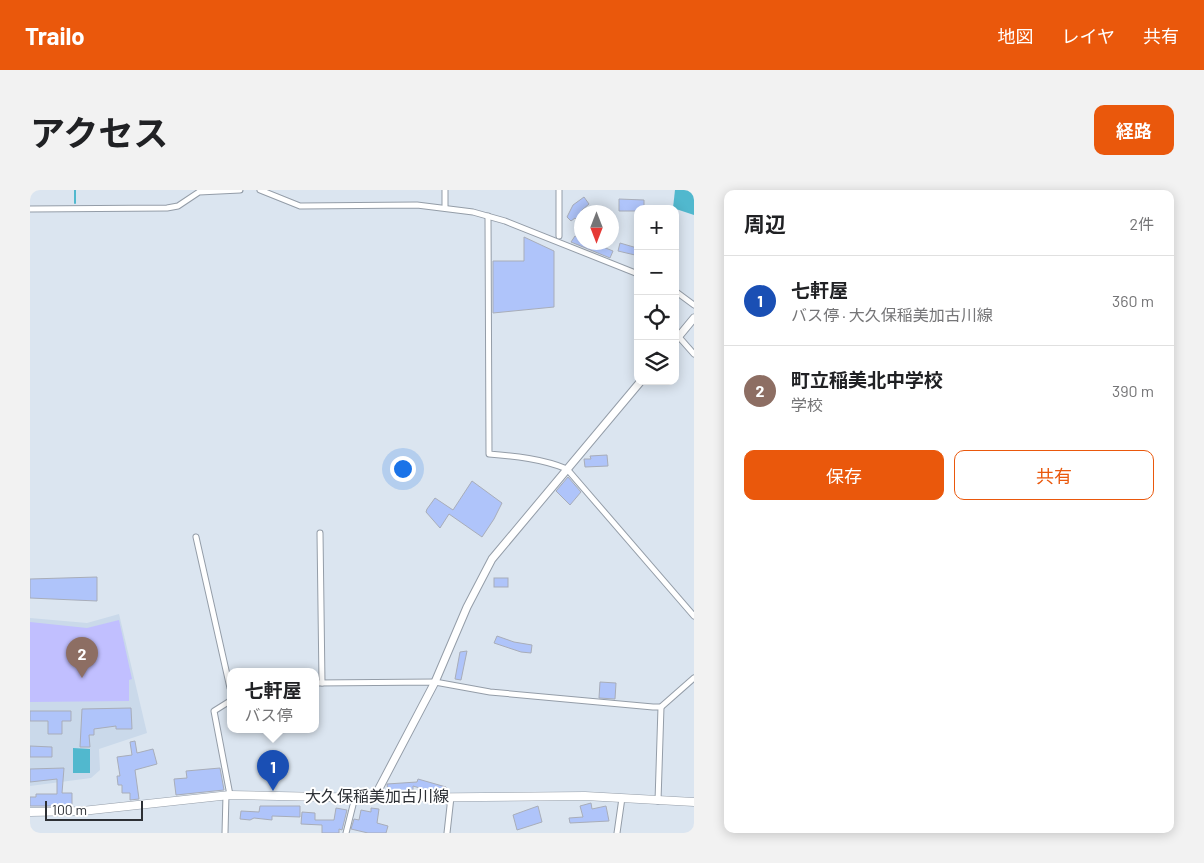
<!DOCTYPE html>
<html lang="ja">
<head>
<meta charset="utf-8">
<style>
	body { margin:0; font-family:Barlow,"Noto Sans JP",sans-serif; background:#f2f2f2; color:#202124 }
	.controls { position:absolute; right:15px; top:15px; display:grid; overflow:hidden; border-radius:10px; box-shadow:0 2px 12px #0003 }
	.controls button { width:45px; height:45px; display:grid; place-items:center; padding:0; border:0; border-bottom:1px solid #e0e0e0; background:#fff; color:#202124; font:25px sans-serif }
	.compass { position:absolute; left:544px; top:15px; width:45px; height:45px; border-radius:50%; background:#fff; box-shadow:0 2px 12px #0003; rotate:180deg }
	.scale { position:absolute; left:15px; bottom:12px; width:98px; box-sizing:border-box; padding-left:5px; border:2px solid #2d3035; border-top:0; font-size:14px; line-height:18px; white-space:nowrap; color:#2d3035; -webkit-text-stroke:4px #fff; paint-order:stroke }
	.you { position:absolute; left:372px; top:278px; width:18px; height:18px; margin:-12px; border:4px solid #fff; border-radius:50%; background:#1a73e8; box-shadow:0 0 0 8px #1a73e833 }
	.badge { display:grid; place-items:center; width:32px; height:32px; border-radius:50%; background:#ea580c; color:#fff; font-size:16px; font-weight:700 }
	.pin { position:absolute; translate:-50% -41px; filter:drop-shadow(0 1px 2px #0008) }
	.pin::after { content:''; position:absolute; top:26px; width:18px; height:15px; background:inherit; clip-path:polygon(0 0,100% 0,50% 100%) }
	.popup { position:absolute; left:197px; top:478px; width:92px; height:65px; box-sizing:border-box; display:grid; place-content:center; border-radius:10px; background:#fff; filter:drop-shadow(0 1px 4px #0005); font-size:16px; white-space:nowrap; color:#757577 }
	.popup b { font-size:19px; color:#202124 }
	.popup::after { content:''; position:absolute; left:50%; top:100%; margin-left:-10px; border:10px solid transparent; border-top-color:#fff }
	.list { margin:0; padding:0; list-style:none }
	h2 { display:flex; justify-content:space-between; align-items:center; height:65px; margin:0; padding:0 20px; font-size:21px }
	h2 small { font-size:16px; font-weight:400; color:#757577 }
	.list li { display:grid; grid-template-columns:32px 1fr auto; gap:15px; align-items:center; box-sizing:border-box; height:90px; padding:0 20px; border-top:1px solid #e0e0e0 }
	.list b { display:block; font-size:19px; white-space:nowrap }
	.list p { margin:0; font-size:16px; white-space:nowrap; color:#757577 }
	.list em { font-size:16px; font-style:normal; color:#757577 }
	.actions { display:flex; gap:10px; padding:15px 20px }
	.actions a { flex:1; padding:11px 0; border:1px solid #ea580c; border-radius:10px; text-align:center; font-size:18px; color:#ea580c }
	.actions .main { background:#ea580c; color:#fff }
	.icon { flex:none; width:28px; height:28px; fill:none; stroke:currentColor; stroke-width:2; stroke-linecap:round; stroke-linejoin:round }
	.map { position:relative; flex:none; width:664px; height:643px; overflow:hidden; border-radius:10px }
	header { display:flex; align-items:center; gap:30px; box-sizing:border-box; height:70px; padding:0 25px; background:#ea580c; color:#fff }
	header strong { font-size:24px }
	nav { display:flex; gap:28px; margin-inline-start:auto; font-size:18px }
	.intro { display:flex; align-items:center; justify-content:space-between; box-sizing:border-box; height:120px; padding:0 30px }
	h1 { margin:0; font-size:35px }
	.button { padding:12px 22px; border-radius:10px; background:#ea580c; color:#fff; font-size:18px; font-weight:700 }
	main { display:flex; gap:30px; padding:0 30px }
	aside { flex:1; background:#fff; border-radius:10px; box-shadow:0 2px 12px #0003 }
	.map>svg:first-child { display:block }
	.built { fill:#cad9ea }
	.green { fill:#c1bfff }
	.water { fill:#51b8ce }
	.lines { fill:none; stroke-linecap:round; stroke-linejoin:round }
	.stream { stroke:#51b8ce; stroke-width:2 }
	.building { fill:#afc4fa; stroke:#a8adb9 }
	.minor-casing { stroke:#949da8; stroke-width:7 }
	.tertiary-casing { stroke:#949da8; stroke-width:9 }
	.secondary-casing { stroke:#949da8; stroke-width:9 }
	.minor { stroke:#fff; stroke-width:5 }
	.tertiary { stroke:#fff; stroke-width:7 }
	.secondary { stroke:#fff; stroke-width:8 }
	.labels { text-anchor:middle; stroke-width:4; stroke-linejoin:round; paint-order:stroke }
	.street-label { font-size:16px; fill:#2d3035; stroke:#fff }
</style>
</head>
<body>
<header>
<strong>Trailo</strong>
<nav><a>地図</a><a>レイヤ</a><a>共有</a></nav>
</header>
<div class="intro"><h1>アクセス</h1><a class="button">経路</a></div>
<main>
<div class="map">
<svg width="664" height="643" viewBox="0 0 664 643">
	<rect width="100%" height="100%" fill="#dbe5f0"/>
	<polygon class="built" points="89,424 117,543 69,559 70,580 61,588 0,596 0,428 57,433"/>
	<polygon class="green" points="89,430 102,489 99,490 99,511 0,512 0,432 57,438"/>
	<g class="water">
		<polygon points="645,0 664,0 664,25 643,18"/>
		<polygon points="43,558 60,559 60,583 43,583"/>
	</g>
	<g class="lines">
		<polyline class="stream" points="45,0 45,13"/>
	</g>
	<g class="building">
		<polygon points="554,7 559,14 552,20 552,35 545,28 541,31 537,27 543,15"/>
		<polygon points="589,9 614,10 614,19 608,19 608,21 589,21"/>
		<polygon points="545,46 552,49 552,52 561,52 583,61 580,68 541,52"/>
		<polygon points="494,47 524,61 524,117 463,123 463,71 494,71"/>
		<polygon points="590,53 607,58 605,65 588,61"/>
		<polygon points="577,265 578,276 555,277 554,269 561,269 560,266"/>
		<polygon points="538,287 551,302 540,315 526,301"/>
		<polygon points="442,291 472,313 464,329 452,347 419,324 410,338 396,322 397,319 405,308 423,320"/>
		<polygon points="67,387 67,411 0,408 0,389"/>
		<rect x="464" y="388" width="14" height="9"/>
		<polygon points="467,446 484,452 502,455 501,463 491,462 464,453"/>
		<polygon points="437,461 431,490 425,489 430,462"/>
		<polygon points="570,492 586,493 585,509 569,508"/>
		<polygon points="101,518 102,539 86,539 86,536 64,539 64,545 59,545 60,557 50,557 52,519"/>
		<polygon points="0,521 41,521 41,531 32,531 32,544 18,544 18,531 0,531"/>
		<polygon points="105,551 107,563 123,559 127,574 105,580 109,609 100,610 100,603 92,603 92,595 88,595 87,586 90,586 87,567 102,565 100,552"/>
		<polygon points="0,556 22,557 22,567 0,567"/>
		<polygon points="34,578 32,603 42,603 42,616 0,616 0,607 6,607 6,604 27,604 27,589 0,592 0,579"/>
		<polygon points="190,578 194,600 146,605 144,589 157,588 156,581"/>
		<polygon points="388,589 416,597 415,602 401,599 400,601 383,596 383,600 358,602 357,594 387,592"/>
		<polygon points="561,613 562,619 576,616 579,631 540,633 539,628 553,627 550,616"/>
		<polygon points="230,616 270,616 270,627 242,626 242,630 224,628 220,630 210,629 211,621 229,622"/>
		<polygon points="508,616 512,632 487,640 483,625"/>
		<polygon points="306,618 317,620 312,640 309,639 309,643 292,643 292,635 271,634 272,622 285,623 285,630 304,630"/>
		<polygon points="341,618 349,619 347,633 358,636 356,643 338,643 321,639 324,629 329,630 331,620 341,622"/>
	</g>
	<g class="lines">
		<g class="minor-casing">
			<g id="minor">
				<polyline points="230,0 270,16 387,15 443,22 475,31 608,84"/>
				<polyline points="415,0 415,17"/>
				<polyline points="0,19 137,18 148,16 169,2 210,0"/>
				<path d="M458,26l1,238c26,2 54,5 78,15l127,147"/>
				<polyline points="529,46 529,0"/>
				<polyline points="645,101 664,115"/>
				<polyline points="649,147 664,164"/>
				<polyline points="290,343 292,493"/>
				<polyline points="166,347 200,498"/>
				<polyline points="286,493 405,492 460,502 623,517 631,517 664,488"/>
				<polyline points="200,605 184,521 200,511"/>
				<polyline points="628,611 631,517"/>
				<polyline points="195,643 196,605"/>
				<polyline points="316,643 325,607"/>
				<polyline points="417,643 421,607"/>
				<polyline points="587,643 592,608"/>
			</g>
		</g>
		<g class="tertiary-casing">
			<g id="tertiary">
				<polyline points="645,151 664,128"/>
				<polyline points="344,608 405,492 437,417 462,369 611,191"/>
			</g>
		</g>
		<g class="secondary-casing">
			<polyline id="secondary" points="0,622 52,621 200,605 344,608 555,606 664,612"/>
		</g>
		<use href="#minor" class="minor"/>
		<use href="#tertiary" class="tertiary"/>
		<use href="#secondary" class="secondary"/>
	</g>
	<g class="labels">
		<g class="street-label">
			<text x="347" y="612">大久保稲美加古川線</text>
		</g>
	</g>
</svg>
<div class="controls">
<button>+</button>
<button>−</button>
<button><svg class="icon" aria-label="locate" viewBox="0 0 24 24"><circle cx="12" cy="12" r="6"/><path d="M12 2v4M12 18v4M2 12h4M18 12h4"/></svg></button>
<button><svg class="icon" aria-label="layers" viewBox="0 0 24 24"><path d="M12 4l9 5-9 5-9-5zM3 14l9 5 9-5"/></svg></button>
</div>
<svg class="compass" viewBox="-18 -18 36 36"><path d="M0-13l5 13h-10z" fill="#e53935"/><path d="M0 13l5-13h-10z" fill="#757577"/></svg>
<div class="scale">100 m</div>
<div class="you"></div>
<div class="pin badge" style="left:243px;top:601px;background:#1a4fb4">1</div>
<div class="popup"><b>七軒屋</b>バス停</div>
<div class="pin badge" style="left:52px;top:488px;background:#8d6e63">2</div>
</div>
<aside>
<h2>周辺<small>2件</small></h2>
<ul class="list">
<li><span class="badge" style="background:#1a4fb4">1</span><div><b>七軒屋</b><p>バス停 · 大久保稲美加古川線</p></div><em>360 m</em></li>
<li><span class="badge" style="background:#8d6e63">2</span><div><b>町立稲美北中学校</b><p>学校</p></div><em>390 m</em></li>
</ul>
<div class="actions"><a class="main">保存</a><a>共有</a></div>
</aside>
</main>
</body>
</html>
